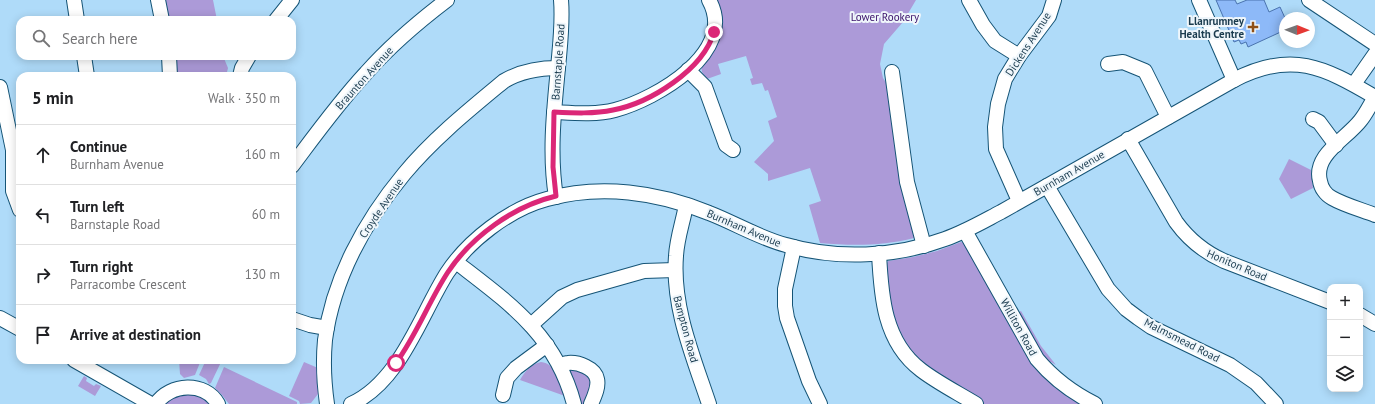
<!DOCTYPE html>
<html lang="en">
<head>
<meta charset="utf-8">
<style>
	body { margin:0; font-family:"PT Sans",sans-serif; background:#f2f2f2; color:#202124 }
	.controls { position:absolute; right:12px; bottom:12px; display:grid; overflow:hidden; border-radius:8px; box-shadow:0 2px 10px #0003 }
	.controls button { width:36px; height:36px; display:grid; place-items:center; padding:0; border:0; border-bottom:1px solid #e0e0e0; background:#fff; color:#202124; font:20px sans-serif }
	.compass { position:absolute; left:1279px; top:12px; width:36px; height:36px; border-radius:50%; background:#fff; box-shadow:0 2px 10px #0003; rotate:91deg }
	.stop { position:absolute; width:12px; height:12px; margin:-9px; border:3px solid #db2777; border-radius:50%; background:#fff }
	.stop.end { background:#db2777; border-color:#fff; box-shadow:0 1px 4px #0008 }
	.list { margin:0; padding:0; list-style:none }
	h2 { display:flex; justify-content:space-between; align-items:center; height:52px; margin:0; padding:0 16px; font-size:17px }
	h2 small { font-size:13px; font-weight:400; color:#757577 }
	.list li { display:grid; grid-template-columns:26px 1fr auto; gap:12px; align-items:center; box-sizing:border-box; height:60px; padding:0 16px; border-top:1px solid #e0e0e0 }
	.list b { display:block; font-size:15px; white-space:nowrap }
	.list p { margin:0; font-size:13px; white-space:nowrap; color:#757577 }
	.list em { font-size:13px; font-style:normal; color:#757577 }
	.icon { flex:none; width:22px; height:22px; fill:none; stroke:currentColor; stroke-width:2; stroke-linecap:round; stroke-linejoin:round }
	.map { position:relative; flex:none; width:1375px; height:404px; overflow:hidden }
	.search { position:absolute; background:#fff; box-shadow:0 2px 10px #0003; left:16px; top:16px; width:280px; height:44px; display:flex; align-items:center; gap:10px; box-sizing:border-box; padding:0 14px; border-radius:12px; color:#757577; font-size:15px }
	.panel { position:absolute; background:#fff; box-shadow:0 2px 10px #0003; left:16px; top:72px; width:280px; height:292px; border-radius:12px }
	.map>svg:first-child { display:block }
	.green { fill:#ac9ad8 }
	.building { fill:#8db9f8; stroke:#4a73ae }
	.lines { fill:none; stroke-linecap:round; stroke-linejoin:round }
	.minor-casing { stroke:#155476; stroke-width:16 }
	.minor { stroke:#fff; stroke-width:14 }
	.route { stroke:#db2777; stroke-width:5 }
	.poi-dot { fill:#8f5016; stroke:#eff6fb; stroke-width:1.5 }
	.labels { text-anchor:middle; stroke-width:4; stroke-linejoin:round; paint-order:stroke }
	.park-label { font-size:11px; fill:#380f68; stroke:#eff6fb }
	.poi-label { font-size:11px; font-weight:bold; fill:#1a3b4e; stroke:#eff6fb; text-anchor:end }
	.street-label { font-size:11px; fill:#1a3b4e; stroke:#eff6fb }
</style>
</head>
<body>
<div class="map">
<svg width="1375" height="404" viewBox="0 0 1375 404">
	<rect width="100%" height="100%" fill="#afdbf9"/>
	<g class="green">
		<polygon points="163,0 213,0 217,20 166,20"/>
		<path d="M713,0h203l-13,22 -19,22 -4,20 3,14 4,6 28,149 -1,5c-31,8 -62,8 -94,5l-11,-38 12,-4 -11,-33 -42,13v-7l-14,-12 20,-21 -6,-20 9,-4 -9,-27 -3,1 -3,-8 -10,2 -2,-6 3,-1 -7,-22 -28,8 3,10 -14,5 -5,-7 -1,-6z"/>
		<polygon points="173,56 223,56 228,68 226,76 173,76"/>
		<polygon points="1289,159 1311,170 1313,188 1291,199 1279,179"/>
		<polygon points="961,242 965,243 1031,358 1087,404 983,404 918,362 890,319 885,267 888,261 913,257 937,251"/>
		<polygon points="1021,311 1041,346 1056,365 1051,362 1048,364 1017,313"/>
		<polygon points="179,360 201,360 195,375 184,378 180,374"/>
		<polygon points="206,360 222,360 211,383 209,384 206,379 199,375"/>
		<polygon points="304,362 318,368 318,394 311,403 300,404 299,401 289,396"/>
		<path d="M541,362c15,1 19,21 24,34l-45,-16c5,-9 11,-16 21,-18z"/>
		<polygon points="224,367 297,402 297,404 229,404 222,395 215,388"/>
		<polygon points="572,368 588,374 591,378 588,404 581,404 569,370"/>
		<polygon points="84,376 87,378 86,381 94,386 96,384 101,386 95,396 78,386"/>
		<path d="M184,394c12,0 19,3 28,10h-47l10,-8z"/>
	</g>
	<polygon class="building" points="1216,0 1235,0 1237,4 1247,0 1264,0 1269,12 1280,7 1285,18 1285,30 1248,47 1246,42 1241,44 1239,40 1234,42"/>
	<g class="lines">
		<g class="minor-casing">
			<g id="minor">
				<polyline points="74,0 77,20"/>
				<polyline points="158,0 162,20"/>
				<polyline points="969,0 983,25 995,41 1019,56"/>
				<polyline points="1199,0 1234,80"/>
				<polyline points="1309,0 1375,44"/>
				<polyline points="276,20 292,0"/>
				<polyline points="84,56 87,76"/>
				<polyline points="169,56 170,76"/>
				<polyline points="1108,64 1123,62 1145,71 1168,117"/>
				<polyline points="688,70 705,87 726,145 733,150"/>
				<polyline points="892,72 907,182 924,246"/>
				<polyline points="240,76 242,68 249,56"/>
				<polyline points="1354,84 1375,54"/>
				<polyline points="0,87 13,150 13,191 20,210"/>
				<path d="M1375,97c-5,8 -9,17 -15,24 -14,18 -47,34 -40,60 1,7 6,14 12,17 12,7 30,12 43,17"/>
				<path d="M554,112c20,1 42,3 61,-2 41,-11 123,-58 94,-110"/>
				<polyline points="1313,119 1319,122 1336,145"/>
				<path d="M1128,139l48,83c13,18 28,30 48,39l106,41"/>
				<path d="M292,166c24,-32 47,-64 74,-93 24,-27 52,-51 81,-73"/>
				<polyline points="1047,186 1108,289 1126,309 1138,318 1151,327 1230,365 1256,383 1276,404"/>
				<path d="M556,197c-7,-43 -2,-87 2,-129 2,-23 5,-45 3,-68"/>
				<polyline points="1019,201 996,149 995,127 998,104 1005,79 1019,56 1049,16 1054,0"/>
				<path d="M686,205c-3,17 -9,33 -10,51 -4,51 17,100 33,148"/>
				<path d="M965,231l72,128c16,19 36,34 58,45"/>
				<polyline points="794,247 785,289 785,306 787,318 809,381 820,404"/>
				<path d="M879,253c2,43 5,89 42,117 17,13 37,23 55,34"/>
				<path d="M456,262c53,41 100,73 118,142"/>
				<polyline points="1360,315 1375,324"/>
				<polyline points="0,318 20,329"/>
				<polyline points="292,319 310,325 327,328"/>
				<polyline points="531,325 562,297 577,290 644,271 675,270"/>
				<polyline points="74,360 151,404"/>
				<path d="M560,366c2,-1 5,-3 8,-3 10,-1 27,5 29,16 2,8 -3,18 -6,25"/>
				<polyline points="503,395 507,378 516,368 547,345"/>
				<path d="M156,404c14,-21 49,-23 62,0"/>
				<path d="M327,404c-3,-21 -4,-43 -2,-64 8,-61 40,-119 79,-166 29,-35 65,-64 100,-93 17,-10 34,-13 54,-13"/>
				<path d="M351,404c49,-22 69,-88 96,-131 21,-32 62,-64 100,-74 53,-15 111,-7 162,14 26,10 50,25 77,32 51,15 110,12 159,-6 20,-7 37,-17 56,-27l233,-132c57,-30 90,-13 141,17"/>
			</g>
		</g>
		<use href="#minor" class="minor"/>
	</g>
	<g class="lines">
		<path class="route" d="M396,363c21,-29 33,-62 52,-91 24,-36 66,-66 108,-76l-3,-29 1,-55c20,1 40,2 59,-2 37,-7 90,-40 101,-78"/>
	</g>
	<path class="poi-dot" d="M1251 21h4v4h4v4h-4v4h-4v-4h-4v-4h4z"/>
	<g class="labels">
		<g class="park-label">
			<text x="885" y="21">Lower Rookery</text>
		</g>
		<g class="poi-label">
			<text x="1244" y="25">Llanrumney<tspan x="1244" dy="13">Health Centre</tspan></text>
		</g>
		<g class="street-label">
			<text transform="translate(1028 44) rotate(-57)" y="4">Dickens Avenue</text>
			<text transform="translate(558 62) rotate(-86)" y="4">Barnstaple Road</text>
			<text transform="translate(364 78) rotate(-48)" y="4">Braunton Avenue</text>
			<text transform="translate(1069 173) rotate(-30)" y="4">Burnham Avenue</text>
			<text transform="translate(381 208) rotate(-56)" y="4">Croyde Avenue</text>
			<text transform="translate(744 228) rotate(23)" y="4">Burnham Avenue</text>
			<text transform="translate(1237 265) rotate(23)" y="4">Honiton Road</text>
			<text transform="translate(1019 327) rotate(61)" y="4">Williton Road</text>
			<text transform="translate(686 329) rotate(75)" y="4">Bampton Road</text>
			<text transform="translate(1182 340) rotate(27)" y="4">Malmsmead Road</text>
		</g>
	</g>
</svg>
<div class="controls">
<button>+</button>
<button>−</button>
<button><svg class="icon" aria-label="layers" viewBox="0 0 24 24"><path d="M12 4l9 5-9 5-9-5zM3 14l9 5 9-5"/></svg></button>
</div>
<svg class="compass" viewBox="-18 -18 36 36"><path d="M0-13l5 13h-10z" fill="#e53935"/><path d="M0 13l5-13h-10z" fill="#757577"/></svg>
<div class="stop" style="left:396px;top:363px"></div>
<div class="stop end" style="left:714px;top:32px"></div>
<div class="search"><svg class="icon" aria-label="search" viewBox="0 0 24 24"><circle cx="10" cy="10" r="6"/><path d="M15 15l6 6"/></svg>Search here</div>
<section class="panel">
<h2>5 min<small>Walk · 350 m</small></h2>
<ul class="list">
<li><svg class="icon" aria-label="ahead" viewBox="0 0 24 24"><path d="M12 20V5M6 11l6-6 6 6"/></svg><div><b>Continue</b><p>Burnham Avenue</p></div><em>160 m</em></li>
<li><svg class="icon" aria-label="left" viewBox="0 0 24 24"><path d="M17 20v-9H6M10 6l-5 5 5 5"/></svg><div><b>Turn left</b><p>Barnstaple Road</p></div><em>60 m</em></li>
<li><svg class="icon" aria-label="right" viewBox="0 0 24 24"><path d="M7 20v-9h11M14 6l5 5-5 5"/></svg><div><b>Turn right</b><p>Parracombe Crescent</p></div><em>130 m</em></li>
<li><svg class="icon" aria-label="arrive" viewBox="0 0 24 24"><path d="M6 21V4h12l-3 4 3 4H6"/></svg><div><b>Arrive at destination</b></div></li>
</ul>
</section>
</div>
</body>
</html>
